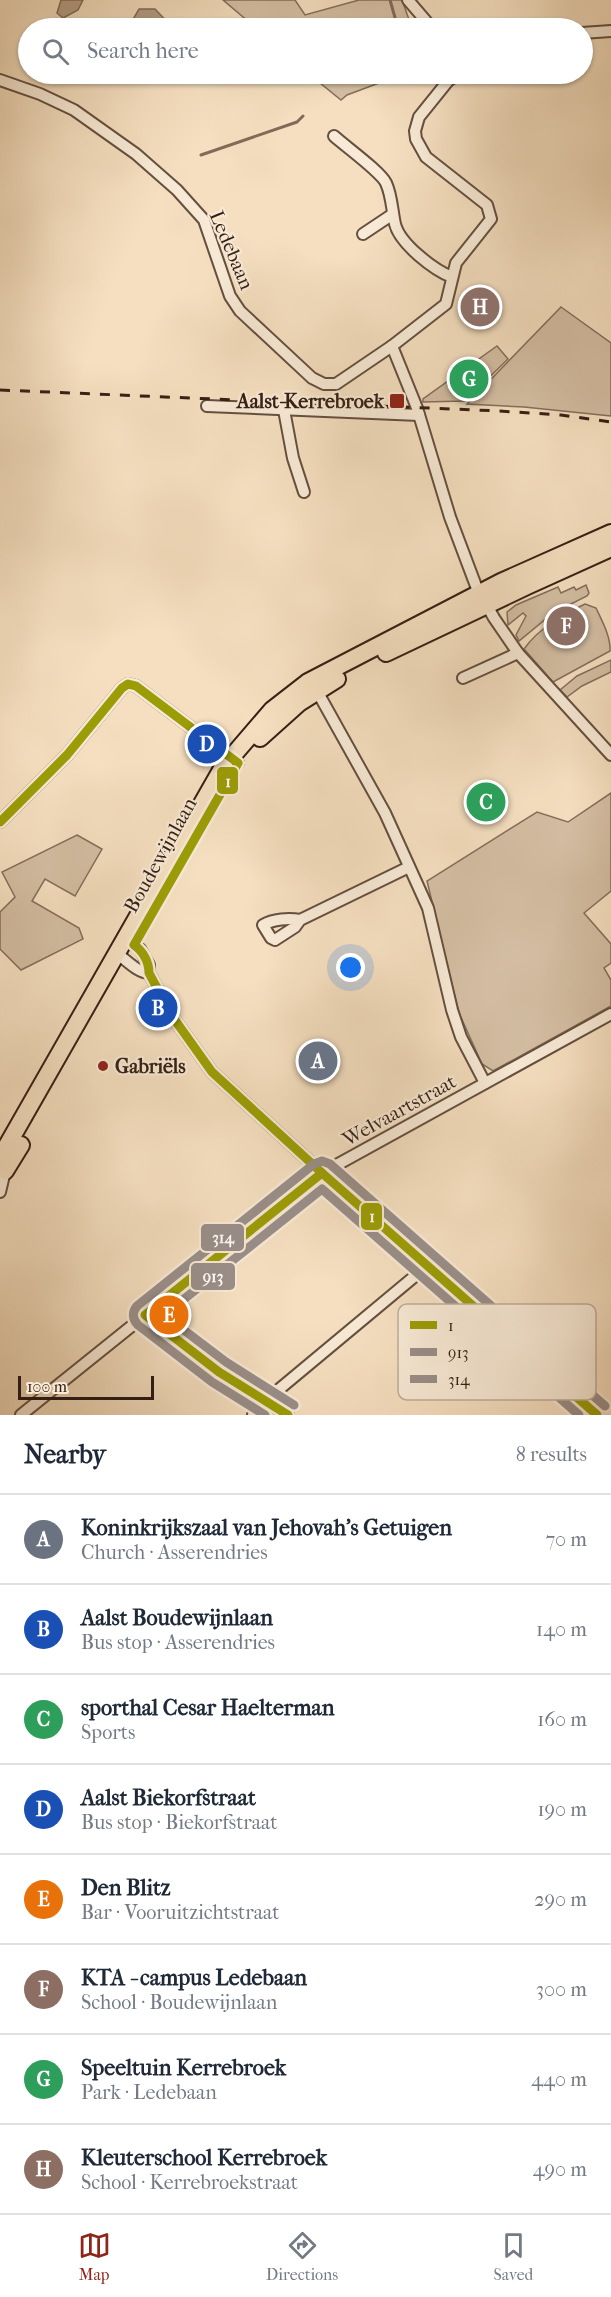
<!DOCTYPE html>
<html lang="en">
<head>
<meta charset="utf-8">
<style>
	body { margin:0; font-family:"IM FELL French Canon",serif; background:#f6f6f7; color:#1f2937 }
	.scale { position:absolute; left:18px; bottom:15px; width:136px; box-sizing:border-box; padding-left:6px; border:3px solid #351f14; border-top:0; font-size:16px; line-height:21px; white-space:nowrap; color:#351f14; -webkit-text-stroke:4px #f8ead6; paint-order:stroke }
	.you { position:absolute; left:351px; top:968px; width:21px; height:21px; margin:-15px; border:4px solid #fff; border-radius:50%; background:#1a73e8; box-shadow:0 0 0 9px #1a73e833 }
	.badge { display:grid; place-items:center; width:39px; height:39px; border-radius:50%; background:#8f2418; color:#fff; font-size:20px; font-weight:700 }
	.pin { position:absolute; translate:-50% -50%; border:3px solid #fff; box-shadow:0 2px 6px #0006 }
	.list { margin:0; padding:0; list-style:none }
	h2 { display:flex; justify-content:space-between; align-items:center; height:78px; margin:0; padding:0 24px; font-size:26px }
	h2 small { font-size:20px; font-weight:400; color:#747a83 }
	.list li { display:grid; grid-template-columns:39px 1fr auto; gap:18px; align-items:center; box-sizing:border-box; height:90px; padding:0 24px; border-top:2px solid #e0e1e3 }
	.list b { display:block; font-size:22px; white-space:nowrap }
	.list p { margin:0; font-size:20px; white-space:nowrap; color:#747a83 }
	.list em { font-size:20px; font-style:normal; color:#747a83 }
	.icon { flex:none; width:33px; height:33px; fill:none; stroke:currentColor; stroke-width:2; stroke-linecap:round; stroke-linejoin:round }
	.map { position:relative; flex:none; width:611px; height:1415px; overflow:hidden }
	.search { position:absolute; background:#fff; box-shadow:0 2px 4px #0004; left:18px; right:18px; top:18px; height:66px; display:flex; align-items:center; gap:15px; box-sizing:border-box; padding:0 21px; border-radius:33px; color:#747a83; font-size:22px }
	.sheet { height:798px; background:#fff }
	nav { display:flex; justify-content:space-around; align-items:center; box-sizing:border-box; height:84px; border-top:2px solid #e0e1e3; background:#fff; font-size:16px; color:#747a83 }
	nav a { display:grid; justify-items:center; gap:3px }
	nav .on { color:#8f2418 }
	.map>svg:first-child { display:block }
	.green { fill:#d4bea3; stroke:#846e5c; stroke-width:1.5 }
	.water { fill:#b49e86; stroke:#816b58; stroke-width:1.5 }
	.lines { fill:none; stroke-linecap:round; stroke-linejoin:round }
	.stream { stroke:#816b58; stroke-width:3 }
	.minor-casing { stroke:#654f3f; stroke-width:14 }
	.primary-casing { stroke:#351f14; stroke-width:20 }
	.minor { stroke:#f8ead6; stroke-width:10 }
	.primary { stroke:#f5dfc0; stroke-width:16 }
	.rail { stroke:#351f14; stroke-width:3; stroke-dasharray:10 10; stroke-linecap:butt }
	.bus-1-casing { stroke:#f8ead6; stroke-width:14 }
	.bus-2-casing { stroke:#f8ead6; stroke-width:14 }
	.bus-3-casing { stroke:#f8ead6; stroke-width:14 }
	.bus-1 { stroke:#9c9d06; stroke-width:9 }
	.bus-2 { stroke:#9a8f8a; stroke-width:9 }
	.bus-3 { stroke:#9a8f8a; stroke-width:9 }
	.poi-dot { fill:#8f2418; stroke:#f8ead6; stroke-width:2 }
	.labels { text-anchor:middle; stroke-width:4.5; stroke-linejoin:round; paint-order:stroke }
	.street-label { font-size:20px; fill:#351f14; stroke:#f8ead6 }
	.poi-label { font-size:20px; font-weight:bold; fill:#351f14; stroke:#f8ead6; text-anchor:end }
	.key { fill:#f8ead6; stroke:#bead9c; stroke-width:1.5 }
	.key-label { font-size:16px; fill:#351f14 }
	.line-badge { stroke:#f8ead6; stroke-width:2 }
	.badge-label { font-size:16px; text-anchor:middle; font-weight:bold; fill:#fff }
</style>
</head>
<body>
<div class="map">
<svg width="611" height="1415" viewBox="0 0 611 1415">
	<rect width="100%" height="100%" fill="#f5dfc0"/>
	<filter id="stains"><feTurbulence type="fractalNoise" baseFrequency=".00333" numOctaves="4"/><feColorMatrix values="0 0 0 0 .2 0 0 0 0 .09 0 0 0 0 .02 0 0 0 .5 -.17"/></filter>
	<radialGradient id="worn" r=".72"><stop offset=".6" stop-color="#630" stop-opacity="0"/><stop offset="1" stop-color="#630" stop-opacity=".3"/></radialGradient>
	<g class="green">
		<polygon points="223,0 295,0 305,15 359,0 402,0 412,28 256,28"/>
		<polygon points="309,74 403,74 347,95 341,100"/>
		<polygon points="561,307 611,343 611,416 524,407 467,404"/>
		<polygon points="497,346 508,359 465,401 423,402 423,399"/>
		<polygon points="586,585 589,593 587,596 553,613 519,641 516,635 526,616 523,613 508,625 507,612 516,605 558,587 561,593 574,587 576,590"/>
		<path d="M585,604l11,4c6,13 15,29 14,43l-57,31 -29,-33c15,-21 38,-34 61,-45z"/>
		<polygon points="611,660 611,672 582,686 567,697 560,690 577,676"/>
		<polygon points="611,793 611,891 584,913 611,944 611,963 604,968 611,980 611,1006 493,1071 482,1064 459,1013 427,881 537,812 568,822"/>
		<polygon points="77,835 102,849 75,896 45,879 32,901 79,928 83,939 21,970 0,949 0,912 15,897 2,872"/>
	</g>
	<g class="water">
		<polygon points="61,0 83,0 78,10 63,18 57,13"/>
		<polygon points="139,9 155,9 173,28 128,28"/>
	</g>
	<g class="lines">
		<g class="stream">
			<polyline points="390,0 398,28"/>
			<polyline points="331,81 336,76 360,78 373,74"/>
			<polyline points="201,155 297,122 303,116"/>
		</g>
		<g class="minor-casing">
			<g id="minor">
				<polyline points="408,0 432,28"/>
				<polyline points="582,33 611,31"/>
				<polyline points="0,80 40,94 74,110 136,154 177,190 204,220 230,296 240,311 312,378 324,384 336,384 392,346 446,304 456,263 491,219 487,205 426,157 416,139 415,131 419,117 448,81 458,74"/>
				<path d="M334,136c11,10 47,36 52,47 6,13 6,28 9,41 5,20 39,46 57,53"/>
				<polyline points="363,234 393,214"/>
				<polyline points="392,346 417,408 450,517 476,586 494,618 518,653 611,755"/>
				<polyline points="207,406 419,415"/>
				<polyline points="284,410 293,458 304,492"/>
				<polyline points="463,678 518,653"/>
				<polyline points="317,691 385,813 428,908 452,1010 461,1037 485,1083"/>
				<polyline points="0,822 67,755 122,688 128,684 136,686 238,763"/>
				<path d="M300,920c-11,-2 -27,-1 -37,5l8,13 4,2 20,-13 5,-7 109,-53"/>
				<polyline points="134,945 140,949 149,965 149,973 172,1016 212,1072 322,1173 597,1415"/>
				<path d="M116,953c11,7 20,19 33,20"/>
				<polyline points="0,1192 5,1171"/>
				<polyline points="145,1315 219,1372 288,1415"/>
				<polyline points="21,1415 322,1173 611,1014"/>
				<polyline points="253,1415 265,1401 427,1266"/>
			</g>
		</g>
		<g class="primary-casing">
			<g id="primary">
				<polyline points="386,653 527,586 611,548"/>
				<polyline points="260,738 299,703 337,679"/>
				<polyline points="0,1158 223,767 272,710 308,682 501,582 611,533"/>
				<polyline points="5,1171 21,1145"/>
			</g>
		</g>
		<use href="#minor" class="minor"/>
		<use href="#primary" class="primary"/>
		<polyline class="rail" points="0,390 499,411 561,415 611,422"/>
		<g class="bus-1-casing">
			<g id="bus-1">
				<path d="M0,822l67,-67 55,-67 6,-4 8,2 102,77 -104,182c9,6 15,17 15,28l23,43 40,56 110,101 275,242"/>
				<polyline points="288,1415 219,1372 145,1315 322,1173"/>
			</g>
		</g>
		<g class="bus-2-casing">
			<polyline id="bus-2" points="294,1405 226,1362 164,1315 322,1189 579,1415"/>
		</g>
		<g class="bus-3-casing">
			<path id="bus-3" d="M265,1415l-53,-33 -74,-57c-6,-6 -6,-13 -1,-19l177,-142 8,-3 8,3 275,242"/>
		</g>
		<use href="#bus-1" class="bus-1"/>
		<use href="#bus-2" class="bus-2"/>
		<use href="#bus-3" class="bus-3"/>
	</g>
	<g class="poi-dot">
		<rect x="389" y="393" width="16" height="16" rx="3"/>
		<circle cx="103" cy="1066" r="6"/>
	</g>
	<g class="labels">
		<g class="street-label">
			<text transform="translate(232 250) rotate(67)" y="7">Ledebaan</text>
			<text transform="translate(160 855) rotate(-61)" y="7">Boudewijnlaan</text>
			<text transform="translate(399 1110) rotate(-29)" y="7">Welvaartstraat</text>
		</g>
		<g class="poi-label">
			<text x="384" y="408">Aalst-Kerrebroek</text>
			<text x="115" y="1073" text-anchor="start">Gabriëls</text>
		</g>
	</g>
	<rect x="398" y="1304" width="198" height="96" rx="9" class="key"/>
	<rect x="410" y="1321" width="27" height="8" fill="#9c9d06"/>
	<rect x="410" y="1348" width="27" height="8" fill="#9a8f8a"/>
	<rect x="410" y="1375" width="27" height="8" fill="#9a8f8a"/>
	<g class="key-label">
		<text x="448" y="1331">1</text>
		<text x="448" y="1358">913</text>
		<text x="448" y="1385">314</text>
	</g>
	<g class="line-badge">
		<rect x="216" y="766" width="23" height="29" rx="6" fill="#9c9d06"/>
		<rect x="360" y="1202" width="23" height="29" rx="6" fill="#9c9d06"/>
		<rect x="200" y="1223" width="45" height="29" rx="6" fill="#9a8f8a"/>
		<rect x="190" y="1262" width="46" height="29" rx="6" fill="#9a8f8a"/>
	</g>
	<g class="badge-label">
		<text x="228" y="787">1</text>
		<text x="372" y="1222">1</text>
		<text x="223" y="1243">314</text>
		<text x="213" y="1282">913</text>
	</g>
	<rect width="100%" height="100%" filter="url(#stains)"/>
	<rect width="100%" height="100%" fill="url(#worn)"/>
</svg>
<div class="scale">100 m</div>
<div class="you"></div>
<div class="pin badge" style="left:318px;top:1061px;background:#6b7280">A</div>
<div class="pin badge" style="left:158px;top:1008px;background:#1a4fb4">B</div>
<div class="pin badge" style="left:486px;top:802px;background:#2e9e5b">C</div>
<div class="pin badge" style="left:207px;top:744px;background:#1a4fb4">D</div>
<div class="pin badge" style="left:169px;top:1315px;background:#e8710a">E</div>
<div class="pin badge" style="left:566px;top:626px;background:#8d6e63">F</div>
<div class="pin badge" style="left:469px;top:379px;background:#2e9e5b">G</div>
<div class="pin badge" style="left:480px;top:307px;background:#8d6e63">H</div>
<div class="search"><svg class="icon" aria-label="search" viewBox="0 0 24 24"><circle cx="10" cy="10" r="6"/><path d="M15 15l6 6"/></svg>Search here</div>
</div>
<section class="sheet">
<h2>Nearby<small>8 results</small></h2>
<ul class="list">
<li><span class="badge" style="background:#6b7280">A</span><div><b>Koninkrijkszaal van Jehovah's Getuigen</b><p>Church · Asserendries</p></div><em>70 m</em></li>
<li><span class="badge" style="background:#1a4fb4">B</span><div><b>Aalst Boudewijnlaan</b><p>Bus stop · Asserendries</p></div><em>140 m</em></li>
<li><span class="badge" style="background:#2e9e5b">C</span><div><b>sporthal Cesar Haelterman</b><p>Sports</p></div><em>160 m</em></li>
<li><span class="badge" style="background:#1a4fb4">D</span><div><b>Aalst Biekorfstraat</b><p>Bus stop · Biekorfstraat</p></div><em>190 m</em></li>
<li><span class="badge" style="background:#e8710a">E</span><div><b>Den Blitz</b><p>Bar · Vooruitzichtstraat</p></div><em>290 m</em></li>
<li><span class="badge" style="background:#8d6e63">F</span><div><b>KTA - campus Ledebaan</b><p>School · Boudewijnlaan</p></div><em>300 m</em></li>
<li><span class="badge" style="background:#2e9e5b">G</span><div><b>Speeltuin Kerrebroek</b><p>Park · Ledebaan</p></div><em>440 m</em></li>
<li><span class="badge" style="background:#8d6e63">H</span><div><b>Kleuterschool Kerrebroek</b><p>School · Kerrebroekstraat</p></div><em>490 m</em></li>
</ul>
</section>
<nav>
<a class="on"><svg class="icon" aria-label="map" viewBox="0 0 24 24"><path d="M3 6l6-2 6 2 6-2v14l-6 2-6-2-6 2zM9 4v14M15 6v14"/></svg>Map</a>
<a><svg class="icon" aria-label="directions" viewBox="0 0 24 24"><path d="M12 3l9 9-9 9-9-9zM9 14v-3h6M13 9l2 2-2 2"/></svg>Directions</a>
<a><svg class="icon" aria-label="saved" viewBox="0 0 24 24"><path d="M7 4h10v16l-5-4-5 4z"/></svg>Saved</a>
</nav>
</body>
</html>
